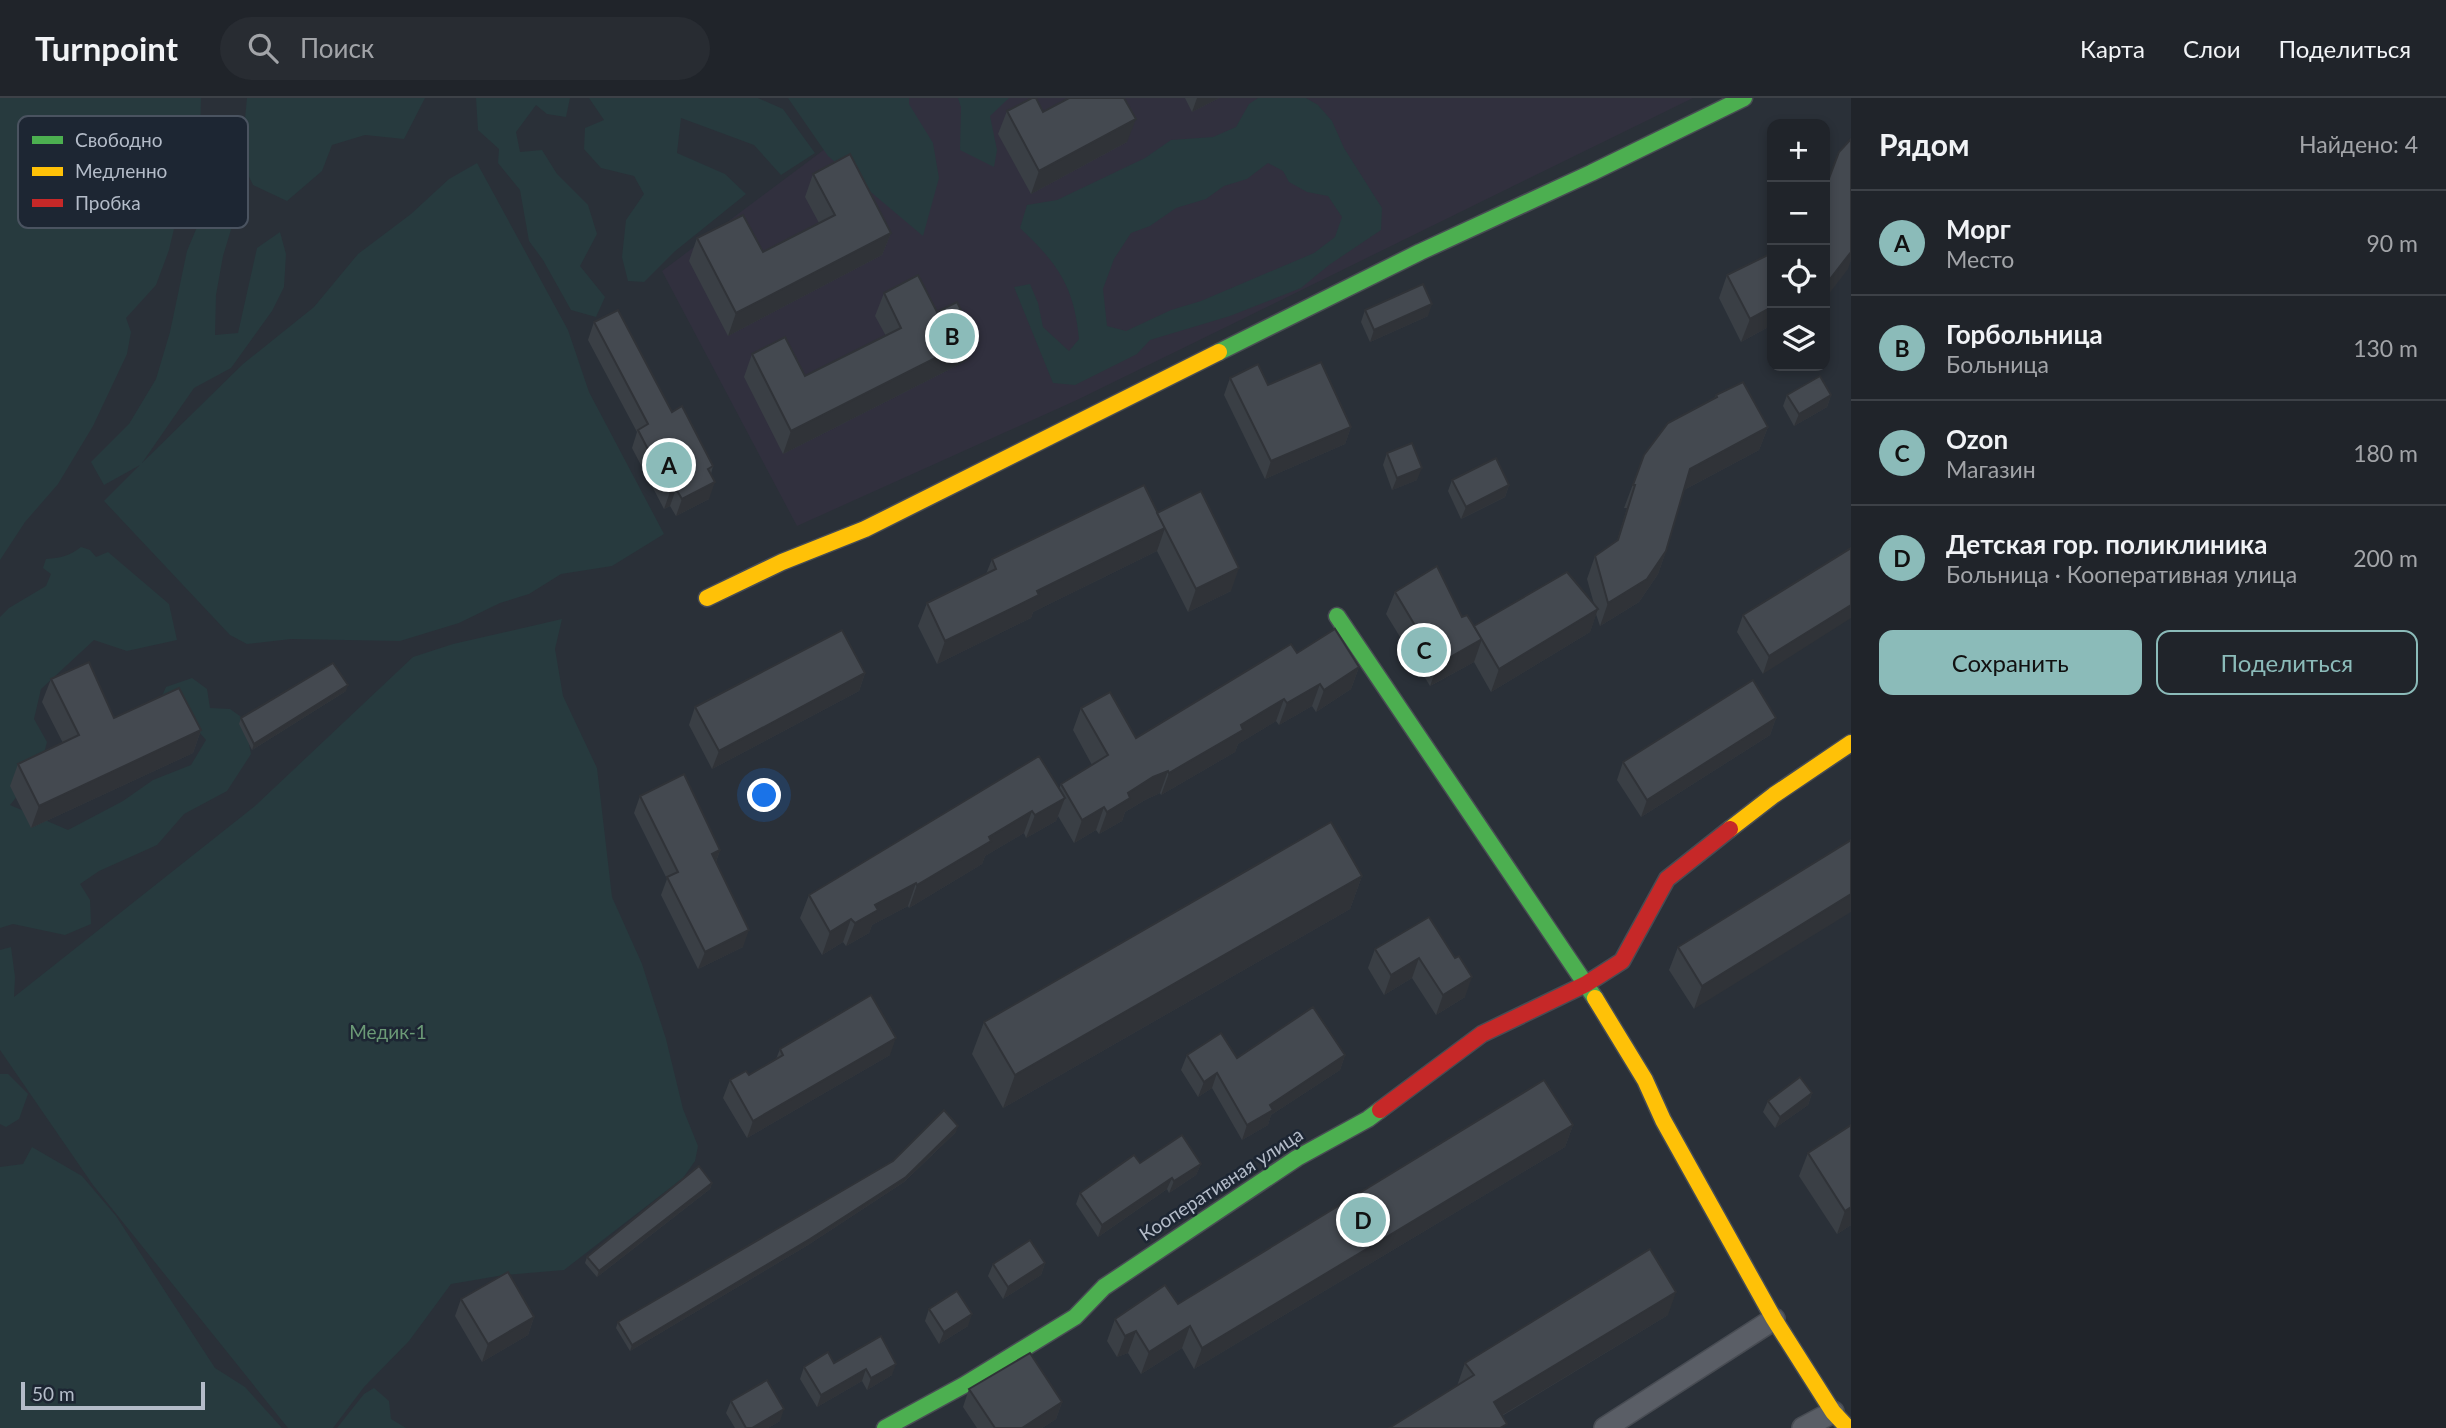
<!DOCTYPE html>
<html lang="ru">
<head>
<meta charset="utf-8">
<style>
	body { margin:0; font-family:Lato,sans-serif; background:#282c32; color:#f1f3f6 }
	.controls { position:absolute; right:21px; top:21px; display:grid; overflow:hidden; border-radius:14px; box-shadow:0 4px 10px #0003 }
	.controls button { width:63px; height:63px; display:grid; place-items:center; padding:0; border:0; border-bottom:2px solid #3d4147; background:#20242a; color:#f1f3f6; font:35px sans-serif }
	.scale { position:absolute; left:21px; bottom:18px; width:184px; box-sizing:border-box; padding-left:7px; border:4px solid #b4bcc9; border-top:0; font-size:19px; line-height:24px; white-space:nowrap; color:#b4bcc9; -webkit-text-stroke:5px #1d2633; paint-order:stroke }
	.you { position:absolute; left:765px; top:698px; width:24px; height:24px; margin:-18px; border:5px solid #fff; border-radius:50%; background:#1a73e8; box-shadow:0 0 0 10px #1a73e833 }
	.badge { display:grid; place-items:center; width:46px; height:46px; border-radius:50%; background:#8bbbb9; color:#111; font-size:23px; font-weight:700 }
	.pin { position:absolute; translate:-50% -50%; border:4px solid #fff; box-shadow:0 2px 7px #0006 }
	.list { margin:0; padding:0; list-style:none }
	h2 { display:flex; justify-content:space-between; align-items:center; height:91px; margin:0; padding:0 28px; font-size:30px }
	h2 small { font-size:23px; font-weight:400; color:#a2a4a8 }
	.list li { display:grid; grid-template-columns:46px 1fr auto; gap:21px; align-items:center; box-sizing:border-box; height:105px; padding:0 28px; border-top:2px solid #3d4147 }
	.list b { display:block; font-size:26px; white-space:nowrap }
	.list p { margin:0; font-size:23px; white-space:nowrap; color:#a2a4a8 }
	.list em { font-size:23px; font-style:normal; color:#a2a4a8 }
	.actions { display:flex; gap:14px; padding:21px 28px }
	.actions a { flex:1; padding:16px 0; border:2px solid #8bbbb9; border-radius:14px; text-align:center; font-size:24px; color:#8bbbb9 }
	.actions .main { background:#8bbbb9; color:#111 }
	.icon { flex:none; width:38px; height:38px; fill:none; stroke:currentColor; stroke-width:2; stroke-linecap:round; stroke-linejoin:round }
	.map { position:relative; flex:none; width:1851px; height:1330px; overflow:hidden }
	header { display:flex; align-items:center; gap:42px; box-sizing:border-box; height:98px; padding:0 35px; background:#20242a; border-bottom:2px solid #3d4147 }
	header strong { font-size:33px }
	nav { display:flex; gap:38px; margin-inline-start:auto; font-size:24px }
	.search { width:490px; height:63px; background:#282c32; display:flex; align-items:center; gap:18px; box-sizing:border-box; padding:0 24px; border-radius:38px; color:#a2a4a8; font-size:26px }
	main { display:flex }
	aside { flex:1; background:#20242a }
	.map>svg:first-child { display:block }
	.medical { fill:#31303e }
	.green { fill:#273a3e; fill-rule:evenodd }
	.lines { fill:none; stroke-linecap:round; stroke-linejoin:round }
	.street-casing { stroke:#484c53; stroke-width:24 }
	.fast-casing { stroke:#484c53; stroke-width:19 }
	.slow-casing { stroke:#484c53; stroke-width:19 }
	.jam-casing { stroke:#484c53; stroke-width:19 }
	.street { stroke:#5a5e66; stroke-width:21 }
	.fast { stroke:#4caf50; stroke-width:16 }
	.slow { stroke:#ffc107; stroke-width:16 }
	.jam { stroke:#c62828; stroke-width:16 }
	.wall { fill:#3a3f45 }
	.shaded-wall { fill:#303338 }
	.building { fill:#444950; stroke:#303338; stroke-width:2 }
	.labels { text-anchor:middle; stroke-width:5; stroke-linejoin:round; paint-order:stroke }
	.park-label { font-size:19px; fill:#6b9a76; stroke:#1d2633 }
	.street-label { font-size:19px; fill:#b4bcc9; stroke:#1d2633 }
	.key { fill:#1d2633; stroke:#4a5360; stroke-width:2 }
	.key-label { font-size:19px; fill:#b4bcc9 }
</style>
</head>
<body>
<header>
<strong>Turnpoint</strong>
<div class="search"><svg class="icon" aria-label="search" viewBox="0 0 24 24"><circle cx="10" cy="10" r="6"/><path d="M15 15l6 6"/></svg>Поиск</div>
<nav><a>Карта</a><a>Слои</a><a>Поделиться</a></nav>
</header>
<main>
<div class="map">
<svg width="1851" height="1330" viewBox="0 0 1851 1330">
	<rect width="100%" height="100%" fill="#2a3038"/>
	<polygon class="medical" points="893,0 1693,0 1077,302 797,428 662,173"/>
	<g class="green">
		<polygon points="0,0 201,0 200,39 188,55 193,72 182,93 164,106 177,118 169,152 156,187 126,220 131,234 127,256 93,328 58,386 25,424 0,462"/>
		<polygon points="247,0 425,0 404,41 365,37 332,47 322,73 287,103 253,87 241,62"/>
		<polygon points="476,0 570,0 566,19 547,16 536,7 516,34 520,54 542,52 557,76 588,107 597,136 580,168 605,199 596,219 571,212 543,162 529,143 520,92 498,65 499,51 478,32"/>
		<polygon points="589,0 758,0 783,11 815,55 781,77 754,47 681,20 677,55 725,76 746,96 674,154 644,184 628,183 622,159 626,122 644,96 634,78 601,70 584,51 585,30 604,22"/>
		<polygon points="788,0 909,0 909,6 933,45 939,80 923,138 828,58"/>
		<polygon points="958,0 1009,0 990,18 997,52 994,69 960,52 961,9"/>
		<path d="M1258,0h48l12,7 14,16 12,27 38,60 -1,22 -52,35 -28,23 -71,28 -80,24 -13,14 -62,31 -22,-2 -39,-96 16,-3 8,19 5,24 26,24 10,-12c-5,-53 -21,-75 -59,-111l7,-23 30,-5 88,-42 26,-18 42,-3 23,-10 13,-23zM1268,65l15,8 6,11 18,10 21,4 14,21 -7,20 -21,16 -113,48 -30,9 -45,21 -19,-5 -4,-37 11,-30 17,-26 19,-7 26,-18 30,-9 18,-13 23,-7z"/>
		<polygon points="477,65 568,232 589,294 664,436 612,468 561,476 529,496 500,505 459,525 400,543 291,541 247,546 230,537 104,403 140,367 104,387 91,364 129,326 156,281 170,234 187,153 212,93 229,110 233,125 223,158 216,197 215,237 238,235 257,150 280,134 286,156 284,189 272,213 231,270 194,290 142,365 243,266 314,209 358,156 411,116 449,81"/>
		<path d="M81,449l9,3 6,7 12,-5 61,52 8,36 -50,11 -33,-11 -53,49 -7,30 13,23 -7,26 -30,37 58,25 55,-29 30,-21 38,-15 15,-25 -23,-27 -25,-8 8,-18 26,-9 15,11 3,19 20,1 14,10 7,35 -24,37 -43,23 -27,31 -58,26 -19,13 10,16 1,24 -26,11 -52,-11 -13,4v-311l9,-9 37,-22 5,-12 -8,-6 3,-9c14,-1 24,-3 35,-12z"/>
		<polygon points="562,521 555,551 563,598 597,670 612,799 642,866 666,941 683,1011 698,1048 695,1063 683,1080 564,1172 504,1177 451,1186 409,1243 364,1289 333,1330 288,1330 93,1087 0,952 0,852 11,849 15,879 14,899 255,708 413,559 453,546"/>
		<polygon points="0,976 8,976 28,996 19,1021 6,1029 0,1026"/>
		<polygon points="32,1049 82,1078 116,1118 215,1270 245,1289 282,1330 0,1330 0,1069 23,1066"/>
		<polygon points="374,1290 389,1303 391,1321 406,1330 337,1330 364,1296"/>
	</g>
	<g class="lines">
		<g class="street-casing">
			<g id="street">
				<polyline points="1605,1330 1774,1221"/>
				<polyline points="1803,1330 1833,1314"/>
			</g>
		</g>
		<g class="fast-casing">
			<g id="fast">
				<polyline points="1219,254 1420,154 1591,75 1744,0"/>
				<polyline points="1337,518 1595,900"/>
				<polyline points="885,1330 964,1287 1075,1219 1104,1189 1297,1060 1368,1021 1380,1012"/>
			</g>
		</g>
		<g class="slow-casing">
			<g id="slow">
				<polyline points="707,500 782,464 865,431 1219,254"/>
				<polyline points="1730,731 1774,697 1851,645"/>
				<polyline points="1595,900 1645,982 1663,1022 1774,1221 1833,1314 1848,1330"/>
			</g>
		</g>
		<g class="jam-casing">
			<polyline id="jam" points="1380,1012 1482,936 1586,886 1622,863 1667,781 1730,731"/>
		</g>
		<use href="#street" class="street"/>
		<use href="#fast" class="fast"/>
		<use href="#slow" class="slow"/>
		<use href="#jam" class="jam"/>
	</g>
	<g class="wall">
		<polygon points="1185,0 1219,0 1192,14"/>
		<polygon points="1007,13 1043,14 1127,44 1031,96 998,36"/>
		<polygon points="813,76 891,135 882,157 728,238 689,163 697,140 763,154 819,125 805,99"/>
		<polygon points="1727,177 1772,227 1741,244 1719,200"/>
		<polygon points="884,195 937,214 975,240 966,263 783,356 744,279 752,256 805,278 886,238 875,218"/>
		<polygon points="1365,212 1428,218 1370,244 1361,224"/>
		<polygon points="594,224 672,314 713,368 711,376 709,401 676,418 670,408 664,411 632,350 637,334 588,242"/>
		<polygon points="1230,280 1268,287 1351,329 1345,346 1265,381 1224,297"/>
		<polygon points="1716,297 1768,329 1759,352 1684,392 1666,453 1658,476 1639,504 1600,528 1596,516 1590,534 1491,594 1474,564 1430,588 1386,516 1395,494 1462,519 1474,529 1594,506 1587,481 1595,458 1617,443 1627,410 1624,410 1644,357 1715,299"/>
		<polygon points="1787,297 1831,297 1827,309 1794,328 1783,308"/>
		<polygon points="1387,355 1417,382 1392,392 1383,367"/>
		<polygon points="1452,382 1509,387 1505,399 1461,421 1448,393"/>
		<polygon points="1157,415 1231,493 1188,514 1157,453 1033,514 1031,520 937,566 918,528 927,505 986,476 992,461"/>
		<polygon points="1851,450 1763,576 1737,534 1743,517"/>
		<polygon points="1297,555 1359,569 1351,591 1316,614 1312,608 1279,627 1276,623 1238,646 1235,654 1161,697 1160,695 1145,702 1125,714 1122,723 1099,736 1096,732 1074,745 1058,718 1056,723 1026,740 1024,735 985,758 982,766 909,810 908,808 872,827 869,835 846,848 843,844 822,857 800,820 809,797 1059,691 1061,686 1092,667 1073,632 1081,610 1136,640"/>
		<polygon points="865,575 859,593 712,671 689,627 695,609"/>
		<polygon points="51,581 114,620 201,632 193,655 31,730 10,688 18,666 63,645 42,604"/>
		<polygon points="346,593 252,652 239,626 241,620"/>
		<polygon points="1776,620 1770,637 1641,719 1617,682 1623,664"/>
		<polygon points="640,698 720,752 716,764 743,849 698,871 661,797 667,781 634,715"/>
		<polygon points="1851,742 1694,911 1669,872 1678,849"/>
		<polygon points="1362,778 1350,811 1003,1010 972,956 984,924"/>
		<polygon points="1429,819 1465,899 1436,917 1412,880 1384,897 1368,870 1375,851"/>
		<polygon points="780,951 890,957 747,1040 723,1000 730,982 749,977 776,961"/>
		<polygon points="1187,957 1237,960 1345,957 1340,972 1271,1017 1268,1027 1242,1042 1212,990 1198,999 1181,972"/>
		<polygon points="1812,995 1808,1007 1775,1030 1763,1014 1768,1003"/>
		<polygon points="1573,1027 1565,1049 1194,1271 1182,1250 1141,1276 1128,1255 1117,1259 1107,1243 1115,1221 1178,1206"/>
		<polygon points="1851,1027 1851,1127 1837,1136 1799,1078 1808,1055"/>
		<polygon points="956,1034 904,1084 808,1147 630,1253 616,1230 618,1224"/>
		<polygon points="1140,1065 1201,1066 1196,1077 1169,1095 1167,1091 1098,1139 1076,1106 1080,1095"/>
		<polygon points="712,1085 710,1091 597,1179 585,1165 587,1159"/>
		<polygon points="1045,1165 1041,1177 1003,1201 988,1178 993,1166"/>
		<polygon points="461,1201 534,1219 528,1237 482,1264 455,1218"/>
		<polygon points="929,1211 968,1228 939,1246 925,1223"/>
		<polygon points="1668,1217 1502,1318 1457,1288 1465,1265"/>
		<polygon points="834,1265 892,1277 867,1292 862,1283 817,1309 800,1281 804,1269"/>
		<polygon points="969,1291 1062,1304 1056,1321 1042,1330 977,1330 963,1309"/>
		<polygon points="731,1303 780,1323 768,1330 735,1330 726,1315"/>
	</g>
	<g class="shaded-wall">
		<polygon points="1197,0 1219,0 1192,14"/>
		<polygon points="1136,21 1127,44 1031,96 1039,73"/>
		<polygon points="891,135 882,157 728,238 736,215"/>
		<polygon points="1851,154 1851,162 1848,171 1825,201 1825,185"/>
		<polygon points="1432,206 1428,218 1370,244 1374,232"/>
		<polygon points="1772,209 1772,227 1741,244 1750,221"/>
		<polygon points="975,240 966,263 783,356 791,333"/>
		<polygon points="1831,297 1827,309 1794,328 1799,316"/>
		<polygon points="1351,329 1345,346 1265,381 1271,363"/>
		<polygon points="1768,329 1759,352 1682,393 1690,371"/>
		<polygon points="1422,370 1417,382 1392,392 1397,380"/>
		<polygon points="715,384 709,401 676,418 682,401"/>
		<polygon points="1509,387 1505,399 1461,421 1466,409"/>
		<polygon points="676,391 670,408 664,411 670,394"/>
		<polygon points="1165,430 1157,453 1033,514 1031,520 937,566 945,543 1037,493"/>
		<polygon points="1666,453 1658,476 1639,504 1600,528 1608,505"/>
		<polygon points="1239,470 1231,493 1188,514 1196,491"/>
		<polygon points="1851,507 1851,520 1763,576 1769,558"/>
		<polygon points="1598,511 1590,534 1491,594 1499,571"/>
		<polygon points="1482,541 1474,564 1430,588 1438,566"/>
		<polygon points="1359,569 1351,591 1316,614 1324,592"/>
		<polygon points="865,575 859,593 712,671 719,653"/>
		<polygon points="1320,586 1312,608 1279,627 1287,605"/>
		<polygon points="348,587 346,593 252,652 254,646"/>
		<polygon points="1284,601 1276,623 1238,646 1235,654 1161,697 1169,675 1241,627"/>
		<polygon points="1776,620 1770,637 1641,719 1647,702"/>
		<polygon points="201,632 193,655 31,730 39,708"/>
		<polygon points="1168,673 1160,695 1145,702 1125,714 1122,723 1099,736 1107,714 1128,695 1153,679"/>
		<polygon points="1065,700 1056,723 1026,740 1035,717"/>
		<polygon points="1104,709 1096,732 1074,745 1082,722"/>
		<polygon points="1032,713 1024,735 985,758 982,766 909,810 917,787 989,739"/>
		<polygon points="720,752 714,769 712,756"/>
		<polygon points="1362,778 1350,811 1003,1010 1015,977"/>
		<polygon points="916,785 908,808 872,827 869,835 846,848 855,825 875,807"/>
		<polygon points="1851,796 1851,814 1694,911 1702,888"/>
		<polygon points="851,821 843,844 822,857 830,834"/>
		<polygon points="749,832 743,849 698,871 705,854"/>
		<polygon points="1419,860 1412,880 1384,897 1391,877"/>
		<polygon points="1472,879 1465,899 1436,917 1443,897"/>
		<polygon points="896,940 890,957 747,1040 753,1023"/>
		<polygon points="1345,957 1340,972 1271,1017 1268,1027 1242,1042 1247,1027 1270,1007"/>
		<polygon points="1217,975 1212,990 1198,999 1204,984"/>
		<polygon points="1812,995 1808,1007 1775,1030 1780,1019"/>
		<polygon points="1573,1027 1565,1049 1194,1271 1202,1250"/>
		<polygon points="958,1028 956,1034 904,1084 808,1147 630,1253 632,1247"/>
		<polygon points="1201,1066 1196,1077 1169,1095 1174,1083"/>
		<polygon points="1172,1080 1167,1091 1098,1139 1102,1127"/>
		<polygon points="712,1085 710,1091 597,1179 599,1173"/>
		<polygon points="1851,1109 1851,1127 1837,1136 1845,1113"/>
		<polygon points="1045,1165 1041,1177 1003,1201 1008,1189"/>
		<polygon points="1676,1194 1668,1217 1486,1327 1494,1304"/>
		<polygon points="972,1216 968,1228 939,1246 944,1234"/>
		<polygon points="534,1219 528,1237 482,1264 488,1246"/>
		<polygon points="1190,1228 1182,1250 1141,1276 1149,1254"/>
		<polygon points="1136,1233 1128,1255 1117,1259 1125,1238"/>
		<polygon points="896,1266 892,1277 867,1292 871,1280"/>
		<polygon points="866,1271 862,1283 817,1309 821,1297"/>
		<polygon points="1062,1304 1056,1321 1042,1330 1022,1330"/>
		<polygon points="784,1311 780,1323 768,1330 752,1330"/>
	</g>
	<g class="building">
		<polygon points="1032,0 1036,0 1043,14 1069,0 1124,0 1136,21 1039,73 1007,13"/>
		<polygon points="1851,41 1851,154 1830,181 1825,185 1825,91 1839,54"/>
		<polygon points="850,56 891,135 736,215 697,140 743,117 763,154 835,117 813,76"/>
		<polygon points="1772,155 1772,209 1750,221 1727,177"/>
		<polygon points="918,177 937,214 957,204 975,240 791,333 752,256 785,239 805,278 901,230 884,195"/>
		<polygon points="1423,186 1432,206 1374,232 1365,212"/>
		<polygon points="618,212 672,314 682,308 713,368 708,371 715,384 682,401 676,391 670,394 638,332 648,326 594,224"/>
		<polygon points="1321,264 1351,329 1271,363 1230,280 1258,266 1268,287"/>
		<polygon points="1820,278 1831,297 1799,316 1787,297"/>
		<polygon points="1743,284 1768,329 1690,371 1666,453 1647,481 1608,505 1595,458 1618,442 1635,387 1633,387 1644,357 1668,325 1717,299 1716,297"/>
		<polygon points="1412,345 1422,370 1397,380 1387,355"/>
		<polygon points="1496,360 1509,387 1466,409 1452,382"/>
		<polygon points="1144,387 1165,430 1037,493 1039,497 945,543 927,505 996,471 992,461"/>
		<polygon points="1201,393 1239,470 1196,491 1157,415"/>
		<polygon points="1851,450 1851,507 1769,558 1743,517"/>
		<polygon points="1437,468 1462,519 1467,517 1482,541 1438,566 1395,494"/>
		<polygon points="1567,474 1598,511 1499,571 1474,528"/>
		<polygon points="1335,531 1359,569 1324,592 1320,586 1287,605 1284,601 1241,627 1243,632 1169,675 1168,673 1153,679 1128,695 1130,700 1107,714 1104,709 1082,722 1061,686 1108,657 1081,610 1110,594 1136,640 1291,546 1297,555"/>
		<polygon points="842,532 865,575 719,653 695,609"/>
		<polygon points="89,564 114,620 179,590 201,632 39,708 18,666 79,637 51,581"/>
		<polygon points="333,565 348,587 254,646 241,620"/>
		<polygon points="1753,582 1776,620 1647,702 1623,664"/>
		<polygon points="1039,658 1065,700 1035,717 1032,713 989,739 991,743 917,787 916,785 875,807 878,812 855,825 851,821 830,834 809,797"/>
		<polygon points="684,676 720,752 712,756 749,832 705,854 667,779 678,774 640,698"/>
		<polygon points="1331,724 1362,778 1015,977 984,924"/>
		<polygon points="1851,742 1851,796 1702,888 1678,849"/>
		<polygon points="1429,819 1455,860 1459,858 1472,879 1443,897 1419,860 1391,877 1375,851"/>
		<polygon points="871,897 896,940 753,1023 730,982 746,973 749,977 783,957 780,951"/>
		<polygon points="1313,909 1345,957 1270,1007 1273,1012 1247,1027 1217,975 1204,984 1187,957 1221,935 1237,960"/>
		<polygon points="1800,979 1812,995 1780,1019 1768,1003"/>
		<polygon points="1544,982 1573,1027 1202,1250 1190,1228 1149,1254 1136,1233 1125,1238 1115,1221 1165,1187 1178,1206"/>
		<polygon points="944,1012 958,1028 906,1079 810,1141 632,1247 618,1224 893,1063"/>
		<polygon points="1851,1027 1851,1109 1845,1113 1808,1055"/>
		<polygon points="1182,1037 1201,1066 1174,1083 1172,1080 1102,1127 1080,1095 1134,1057 1140,1065"/>
		<polygon points="699,1068 712,1085 599,1173 587,1159"/>
		<polygon points="1030,1142 1045,1165 1008,1189 993,1166"/>
		<polygon points="1650,1151 1676,1194 1494,1304 1507,1326 1500,1330 1389,1330 1474,1277 1465,1265"/>
		<polygon points="508,1174 534,1219 488,1246 461,1201"/>
		<polygon points="957,1193 972,1216 944,1234 929,1211"/>
		<polygon points="881,1238 896,1266 871,1280 866,1271 821,1297 804,1269 828,1254 834,1265"/>
		<polygon points="1030,1255 1062,1304 1022,1330 995,1330 969,1291"/>
		<polygon points="767,1282 784,1311 752,1330 746,1330 731,1303"/>
	</g>
	<g class="labels">
		<g class="park-label">
			<text x="388" y="941">Медик-1</text>
		</g>
		<g class="street-label">
			<text transform="translate(1221 1086) rotate(-33)" y="7">Кооперативная улица</text>
		</g>
	</g>
	<rect x="18" y="18" width="230" height="112" rx="10" class="key"/>
	<rect x="32" y="38" width="31" height="8" fill="#4caf50"/>
	<rect x="32" y="69" width="31" height="9" fill="#ffc107"/>
	<rect x="32" y="101" width="31" height="8" fill="#c62828"/>
	<g class="key-label">
		<text x="75" y="49">Свободно</text>
		<text x="75" y="80">Медленно</text>
		<text x="75" y="112">Пробка</text>
	</g>
</svg>
<div class="controls">
<button>+</button>
<button>−</button>
<button><svg class="icon" aria-label="locate" viewBox="0 0 24 24"><circle cx="12" cy="12" r="6"/><path d="M12 2v4M12 18v4M2 12h4M18 12h4"/></svg></button>
<button><svg class="icon" aria-label="layers" viewBox="0 0 24 24"><path d="M12 4l9 5-9 5-9-5zM3 14l9 5 9-5"/></svg></button>
</div>
<div class="scale">50 m</div>
<div class="you"></div>
<div class="pin badge" style="left:669px;top:367px">A</div>
<div class="pin badge" style="left:952px;top:238px">B</div>
<div class="pin badge" style="left:1424px;top:552px">C</div>
<div class="pin badge" style="left:1363px;top:1122px">D</div>
</div>
<aside>
<h2>Рядом<small>Найдено: 4</small></h2>
<ul class="list">
<li><span class="badge">A</span><div><b>Морг</b><p>Место</p></div><em>90 m</em></li>
<li><span class="badge">B</span><div><b>Горбольница</b><p>Больница</p></div><em>130 m</em></li>
<li><span class="badge">C</span><div><b>Ozon</b><p>Магазин</p></div><em>180 m</em></li>
<li><span class="badge">D</span><div><b>Детская гор. поликлиника</b><p>Больница · Кооперативная улица</p></div><em>200 m</em></li>
</ul>
<div class="actions"><a class="main">Сохранить</a><a>Поделиться</a></div>
</aside>
</main>
</body>
</html>
